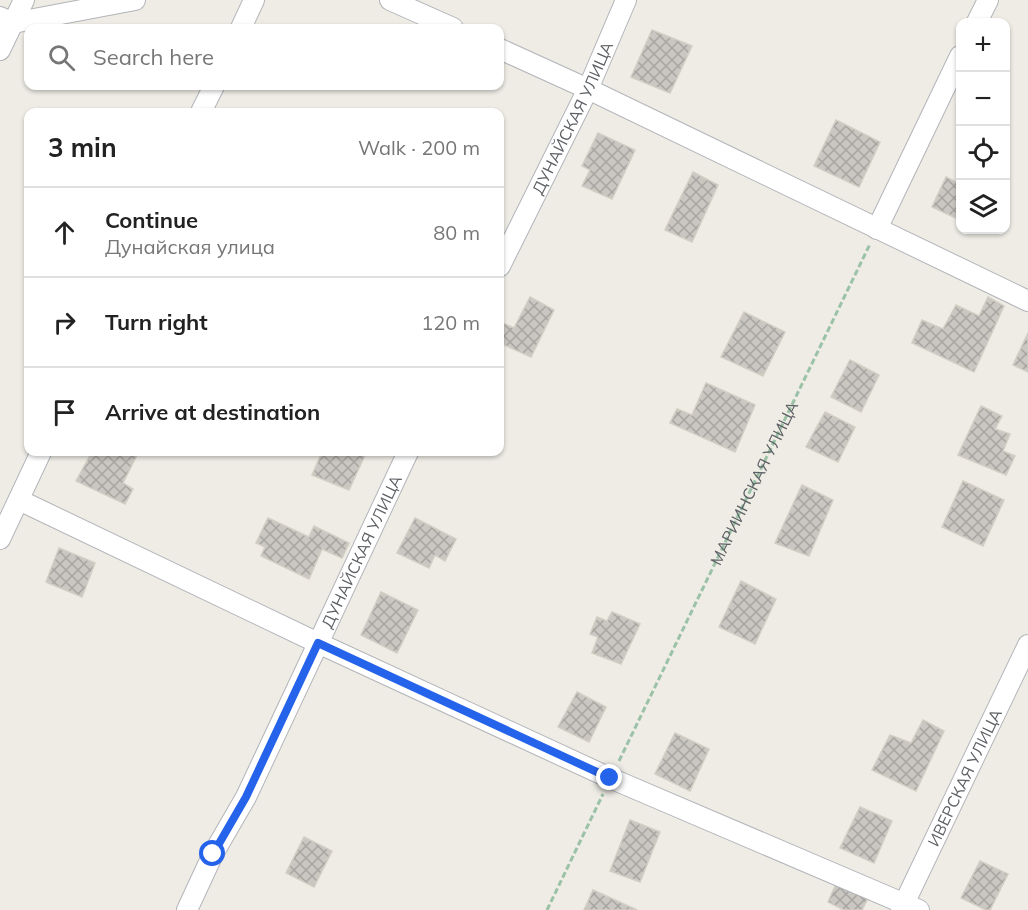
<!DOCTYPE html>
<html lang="en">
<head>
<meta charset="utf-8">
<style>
	body { margin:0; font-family:Mulish,sans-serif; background:#f6f6f6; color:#222 }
	.controls { position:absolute; right:18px; top:18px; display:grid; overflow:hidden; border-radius:12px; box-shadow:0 2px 4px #0004 }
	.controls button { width:54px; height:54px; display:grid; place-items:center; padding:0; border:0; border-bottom:2px solid #e0e0e0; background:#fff; color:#222; font:30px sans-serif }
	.stop { position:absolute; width:18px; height:18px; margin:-14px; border:4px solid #2563eb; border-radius:50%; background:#fff }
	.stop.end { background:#2563eb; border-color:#fff; box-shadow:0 2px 6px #0008 }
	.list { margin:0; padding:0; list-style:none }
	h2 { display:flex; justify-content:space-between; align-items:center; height:78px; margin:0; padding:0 24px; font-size:26px }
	h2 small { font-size:20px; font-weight:400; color:#767676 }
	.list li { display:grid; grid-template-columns:39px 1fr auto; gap:18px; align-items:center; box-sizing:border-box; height:90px; padding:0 24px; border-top:2px solid #e0e0e0 }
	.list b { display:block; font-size:22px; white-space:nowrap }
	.list p { margin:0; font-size:20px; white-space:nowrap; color:#767676 }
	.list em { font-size:20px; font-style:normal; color:#767676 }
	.icon { flex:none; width:33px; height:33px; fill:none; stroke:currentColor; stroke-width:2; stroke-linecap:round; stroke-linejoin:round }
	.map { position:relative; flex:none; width:1028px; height:910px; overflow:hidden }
	.search { position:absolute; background:#fff; box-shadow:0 2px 4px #0004; left:24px; top:24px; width:480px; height:66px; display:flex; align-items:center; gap:15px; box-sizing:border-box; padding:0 21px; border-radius:12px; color:#767676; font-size:22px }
	.panel { position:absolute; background:#fff; box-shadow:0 2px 4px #0004; left:24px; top:108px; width:480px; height:348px; border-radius:12px }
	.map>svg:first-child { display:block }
	.building { fill:url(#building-cross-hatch); stroke:#d2cec4; stroke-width:1.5 }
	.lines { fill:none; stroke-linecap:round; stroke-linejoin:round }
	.minor-casing { stroke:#b2b5b9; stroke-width:22 }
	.path { stroke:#9bc2a7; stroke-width:3; stroke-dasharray:6 3; stroke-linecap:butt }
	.minor { stroke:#fff; stroke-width:20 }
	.route { stroke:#2563eb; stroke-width:8 }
	.labels { text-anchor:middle; stroke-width:6; stroke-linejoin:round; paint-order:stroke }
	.street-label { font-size:16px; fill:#5d6064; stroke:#fff }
</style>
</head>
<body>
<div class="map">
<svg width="1028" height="910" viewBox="0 0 1028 910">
	<defs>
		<pattern id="building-cross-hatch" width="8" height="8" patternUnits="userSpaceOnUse" patternTransform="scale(1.5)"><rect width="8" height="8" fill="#cac7c2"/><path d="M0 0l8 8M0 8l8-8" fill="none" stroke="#a7a5a1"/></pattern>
	</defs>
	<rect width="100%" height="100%" fill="#eeece5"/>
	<g class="building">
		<polygon points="652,30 692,46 670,93 631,77"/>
		<polygon points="836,120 880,142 859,187 814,166"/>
		<polygon points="598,133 635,150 612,199 582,186 590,170 582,166"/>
		<polygon points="693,172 718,185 692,242 665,230"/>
		<polygon points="946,177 960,184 960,220 932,207"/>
		<polygon points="530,297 554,310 531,357 500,343 500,322 514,328"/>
		<polygon points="988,297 1004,306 974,372 912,343 922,320 943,329 956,305 979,316"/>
		<polygon points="744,312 785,332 763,376 721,357"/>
		<polygon points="1028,333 1028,372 1013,365"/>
		<polygon points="850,360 879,375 861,412 831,397"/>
		<polygon points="706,383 755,405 735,452 670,423 677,409 692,415"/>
		<polygon points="981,406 1002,416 995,429 1010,434 1003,451 1015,456 1006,475 958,455"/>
		<polygon points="825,412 855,427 838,462 806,447"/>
		<polygon points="92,452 129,452 137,455 123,483 133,489 125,504 76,481"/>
		<polygon points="322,452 357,452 365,455 349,490 312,475"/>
		<polygon points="963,481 1004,500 983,546 942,527"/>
		<polygon points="802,485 833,500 809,556 775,543"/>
		<polygon points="268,518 309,537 314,526 349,543 342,558 322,549 309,579 261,556 265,547 256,543"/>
		<polygon points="415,518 456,539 445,561 435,555 429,568 397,553"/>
		<polygon points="59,548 95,563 82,597 46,582"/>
		<polygon points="741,581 776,599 755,644 719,627"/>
		<polygon points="381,592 418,610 397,653 361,635"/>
		<polygon points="612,612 640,624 621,664 592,653 598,637 590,634 597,617 607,621"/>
		<polygon points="577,692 606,707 589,742 558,727"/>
		<polygon points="923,720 944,731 916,791 872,770 890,735 911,743"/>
		<polygon points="675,733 709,749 690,791 655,774"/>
		<polygon points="860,807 892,821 874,863 840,848"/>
		<polygon points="630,820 660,832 640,882 610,871"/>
		<polygon points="304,837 332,851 314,887 286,873"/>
		<polygon points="980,861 1008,874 990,910 986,910 961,898"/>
		<polygon points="836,884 868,898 862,910 844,910 828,902"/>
		<polygon points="593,890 637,910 584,910"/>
	</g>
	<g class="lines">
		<g class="minor-casing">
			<g id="minor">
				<polyline points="390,0 453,28"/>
				<polyline points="0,17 13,23 135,0"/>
				<polyline points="977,22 988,0"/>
				<polyline points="241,28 254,0"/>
				<polyline points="500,49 588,89 1028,301"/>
				<polyline points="0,50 24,0"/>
				<polyline points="201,112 214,86"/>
				<polyline points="877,229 960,56"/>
				<path id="s2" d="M500,266l88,-177 38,-89"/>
				<polyline points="19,500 318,643 610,778 919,910"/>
				<polyline points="0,539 41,452"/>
				<path id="s3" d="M187,910l26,-56 33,-57 162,-345"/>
				<path id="s4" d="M901,910l127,-265"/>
			</g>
		</g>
		<g class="path">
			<path id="s1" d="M619,761l251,-517"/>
			<polyline points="547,910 603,794"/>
		</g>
		<use href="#minor" class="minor"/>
	</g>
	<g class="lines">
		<polyline class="route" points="213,854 246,797 318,643 610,778"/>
	</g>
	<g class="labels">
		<g class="street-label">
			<text dy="6" stroke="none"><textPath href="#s2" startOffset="165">ДУНАЙСКАЯ УЛИЦА</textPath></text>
			<text dy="6" stroke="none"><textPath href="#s1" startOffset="309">МАРИИНСКАЯ УЛИЦА</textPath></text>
			<text dy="6" stroke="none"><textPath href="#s3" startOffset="399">ДУНАЙСКАЯ УЛИЦА</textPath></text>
			<text dy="6" stroke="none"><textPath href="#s4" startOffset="147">ИВЕРСКАЯ УЛИЦА</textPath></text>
		</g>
	</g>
</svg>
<div class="controls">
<button>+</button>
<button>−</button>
<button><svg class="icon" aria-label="locate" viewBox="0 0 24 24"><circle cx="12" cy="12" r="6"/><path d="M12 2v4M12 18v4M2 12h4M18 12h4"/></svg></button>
<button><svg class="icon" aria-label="layers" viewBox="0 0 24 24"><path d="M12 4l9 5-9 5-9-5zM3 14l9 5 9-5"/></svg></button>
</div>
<div class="stop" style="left:213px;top:854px"></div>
<div class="stop end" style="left:610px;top:778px"></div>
<div class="search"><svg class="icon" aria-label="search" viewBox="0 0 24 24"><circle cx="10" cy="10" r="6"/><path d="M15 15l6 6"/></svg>Search here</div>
<section class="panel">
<h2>3 min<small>Walk · 200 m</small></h2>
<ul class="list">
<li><svg class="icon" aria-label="ahead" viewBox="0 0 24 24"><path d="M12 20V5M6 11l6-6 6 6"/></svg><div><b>Continue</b><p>Дунайская улица</p></div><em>80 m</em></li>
<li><svg class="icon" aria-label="right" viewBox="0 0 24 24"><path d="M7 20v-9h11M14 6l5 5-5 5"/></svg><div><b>Turn right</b></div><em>120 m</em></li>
<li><svg class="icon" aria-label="arrive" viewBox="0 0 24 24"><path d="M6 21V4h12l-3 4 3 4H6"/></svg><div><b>Arrive at destination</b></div></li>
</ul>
</section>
</div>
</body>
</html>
